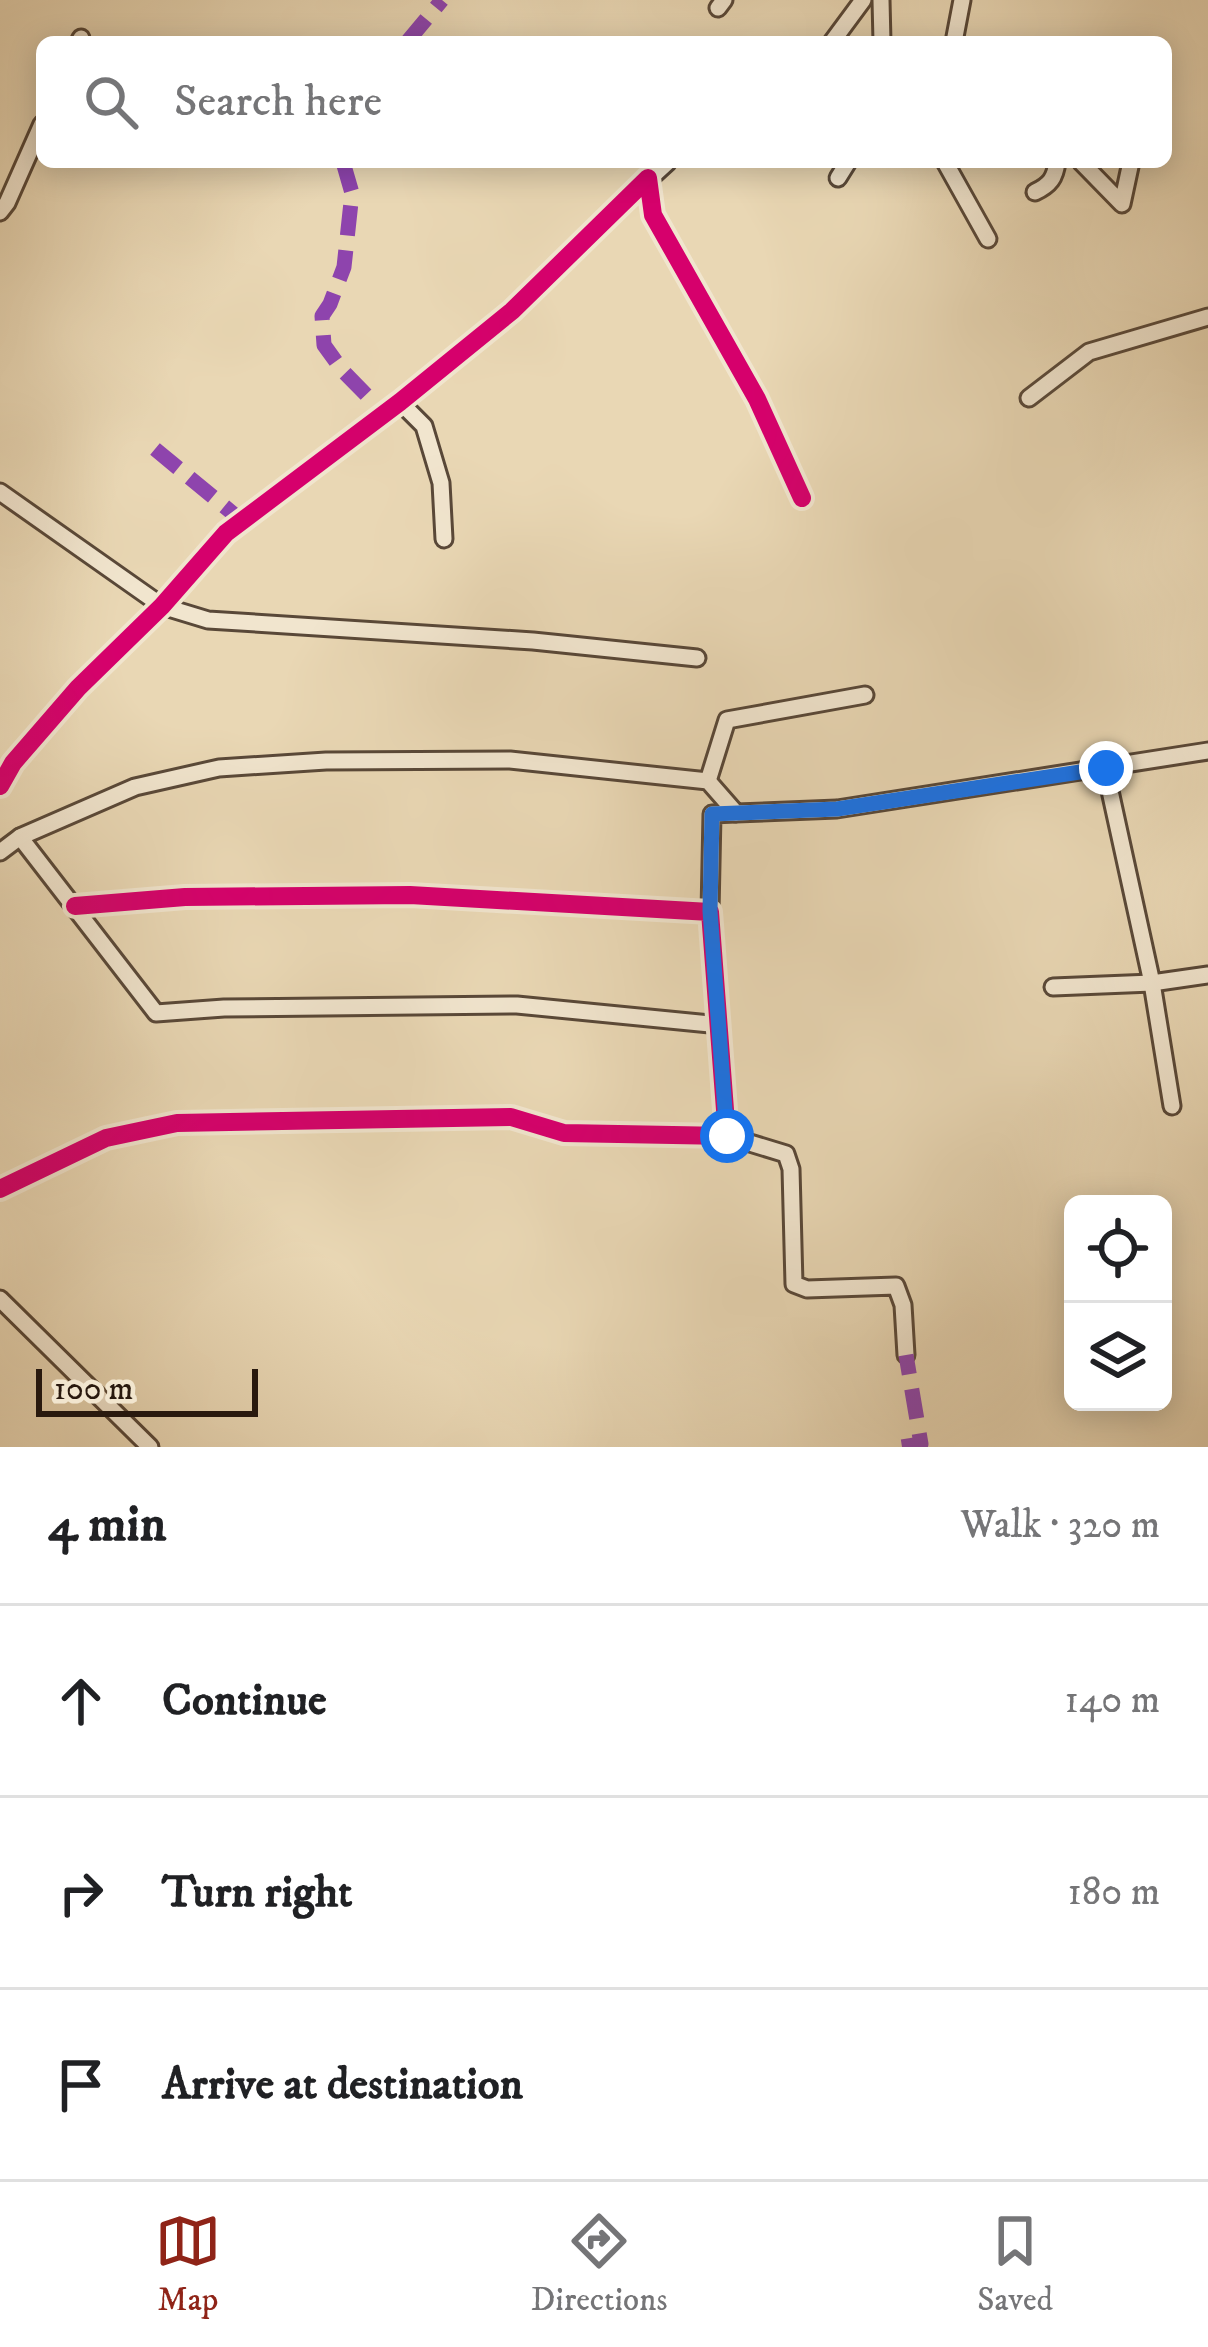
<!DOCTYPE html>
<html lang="en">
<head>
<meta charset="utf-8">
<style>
	body { margin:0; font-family:"IM FELL DW Pica",serif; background:#f6f6f6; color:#202124 }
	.controls { position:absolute; right:36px; bottom:36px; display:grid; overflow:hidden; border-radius:18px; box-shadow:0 6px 30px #0003 }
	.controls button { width:108px; height:108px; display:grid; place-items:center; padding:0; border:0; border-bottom:3px solid #e0e0e0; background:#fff; color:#202124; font:60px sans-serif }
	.scale { position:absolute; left:36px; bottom:30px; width:222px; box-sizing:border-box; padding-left:12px; border:6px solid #29190e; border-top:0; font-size:33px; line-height:42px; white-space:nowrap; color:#29190e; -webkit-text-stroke:9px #f1e5ce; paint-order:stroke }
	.stop { position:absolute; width:36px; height:36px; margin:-27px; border:9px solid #1a73e8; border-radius:50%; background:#fff }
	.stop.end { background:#1a73e8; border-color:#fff; box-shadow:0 3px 12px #0008 }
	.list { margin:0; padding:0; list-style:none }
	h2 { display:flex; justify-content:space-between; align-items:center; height:156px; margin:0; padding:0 48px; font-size:51px }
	h2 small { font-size:39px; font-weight:400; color:#757577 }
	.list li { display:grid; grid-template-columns:78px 1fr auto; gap:36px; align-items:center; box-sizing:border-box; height:192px; padding:0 48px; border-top:3px solid #e0e0e0 }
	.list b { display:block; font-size:45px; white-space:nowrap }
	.list em { font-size:39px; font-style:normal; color:#757577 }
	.icon { flex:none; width:66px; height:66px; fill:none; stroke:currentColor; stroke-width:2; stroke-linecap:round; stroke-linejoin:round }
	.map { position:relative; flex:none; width:1208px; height:1447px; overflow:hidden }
	.search { position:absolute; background:#fff; box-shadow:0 6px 30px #0003; left:36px; right:36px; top:36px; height:132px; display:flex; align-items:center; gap:30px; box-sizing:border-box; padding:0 42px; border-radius:18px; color:#757577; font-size:45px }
	.sheet { height:732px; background:#fff }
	nav { display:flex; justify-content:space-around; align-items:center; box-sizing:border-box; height:168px; border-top:3px solid #e0e0e0; background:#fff; font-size:33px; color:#757577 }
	nav a { display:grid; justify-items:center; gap:6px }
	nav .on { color:#8f2418 }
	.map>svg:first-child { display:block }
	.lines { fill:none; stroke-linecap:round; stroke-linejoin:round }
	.street-casing { stroke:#594838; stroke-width:21 }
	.street { stroke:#f1e5ce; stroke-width:15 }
	.quiet { stroke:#8e44ad; stroke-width:15; stroke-dasharray:30 15; stroke-linecap:butt }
	.cycleway-casing { stroke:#f1e5ce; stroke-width:26 }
	.cycleway { stroke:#d6006c; stroke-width:18 }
	.route { stroke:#1a73e8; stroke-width:15 }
</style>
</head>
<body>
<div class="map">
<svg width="1208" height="1447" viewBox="0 0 1208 1447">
	<rect width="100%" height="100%" fill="#e9d7b4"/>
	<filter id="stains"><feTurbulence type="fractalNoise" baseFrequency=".00167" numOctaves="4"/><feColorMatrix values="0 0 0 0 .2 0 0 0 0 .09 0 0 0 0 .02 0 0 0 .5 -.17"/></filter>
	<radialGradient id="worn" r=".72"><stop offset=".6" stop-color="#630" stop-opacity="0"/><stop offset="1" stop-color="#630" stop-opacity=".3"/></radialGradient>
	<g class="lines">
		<g class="street-casing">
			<g id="street">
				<polyline points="881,0 882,42"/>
				<polyline points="718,8 724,0"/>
				<polyline points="79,42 81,38"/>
				<polyline points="832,42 863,0"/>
				<polyline points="954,42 962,0"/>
				<polyline points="945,162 988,239"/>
				<polyline points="1081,162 1122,204 1131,162"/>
				<polyline points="838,178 848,162"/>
				<polyline points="644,184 668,162"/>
				<path d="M1035,192c15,-7 20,-14 22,-30"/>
				<polyline points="0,212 7,203 42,124"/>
				<polyline points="1029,398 1089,352 1208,317"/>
				<polyline points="400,402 424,426 441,483 444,539"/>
				<polyline points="0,492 162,606 208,620 533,641 697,658"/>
				<polyline points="1105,768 1152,983 1172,1106"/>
				<polyline points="708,781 727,720 865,695"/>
				<polyline points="0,786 13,763 78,688 162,606 226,533 400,402 512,311 648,178 653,215 757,399 802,498"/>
				<polyline points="20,837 156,1013 224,1008 517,1005 720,1025"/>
				<polyline points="0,852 20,837 135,787 219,768 326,761 510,760 708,781 736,813 837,809 1208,751"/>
				<polyline points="710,912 712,814 736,813"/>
				<polyline points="1053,987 1152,983 1208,975"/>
				<polyline points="727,1136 786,1154 791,1169 794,1284 807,1289 896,1286 903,1305 906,1355"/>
				<polyline points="0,1189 106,1138 177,1123 511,1117 564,1133 727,1136 710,912 410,895 185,897 75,906"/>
				<polyline points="0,1299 150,1447"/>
			</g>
		</g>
		<use href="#street" class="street"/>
		<g class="quiet">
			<polyline points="407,42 442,0"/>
			<polyline points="343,162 352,193 344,267 330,304 322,316 324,345 342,370 385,414"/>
			<polyline points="155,449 242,521"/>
			<polyline points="902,1447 921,1444 906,1355"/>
		</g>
		<g class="cycleway-casing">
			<g id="cycleway">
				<polyline points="0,786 13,763 78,688 162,606 226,533 400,402 512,311 648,178 653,215 757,399 802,498"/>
				<polyline points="0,1189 106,1138 177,1123 511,1117 564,1133 727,1136 710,912 410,895 185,897 75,906"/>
			</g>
		</g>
		<use href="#cycleway" class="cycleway"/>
	</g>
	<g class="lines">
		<polyline class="route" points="727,1136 710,911 712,814 837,809 1106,768"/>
	</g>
	<rect width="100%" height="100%" filter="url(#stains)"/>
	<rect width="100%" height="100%" fill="url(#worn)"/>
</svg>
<div class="controls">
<button><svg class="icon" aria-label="locate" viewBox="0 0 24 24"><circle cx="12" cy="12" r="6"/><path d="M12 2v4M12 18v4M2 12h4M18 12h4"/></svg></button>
<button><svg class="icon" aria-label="layers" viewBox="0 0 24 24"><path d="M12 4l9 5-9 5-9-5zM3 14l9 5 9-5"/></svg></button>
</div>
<div class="scale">100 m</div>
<div class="stop" style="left:727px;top:1136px"></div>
<div class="stop end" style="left:1106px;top:768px"></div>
<div class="search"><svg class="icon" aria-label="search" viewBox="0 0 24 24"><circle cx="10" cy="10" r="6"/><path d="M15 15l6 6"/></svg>Search here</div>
</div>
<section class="sheet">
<h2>4 min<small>Walk · 320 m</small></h2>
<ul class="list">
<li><svg class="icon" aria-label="ahead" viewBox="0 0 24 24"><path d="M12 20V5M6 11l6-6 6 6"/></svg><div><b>Continue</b></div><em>140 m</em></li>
<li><svg class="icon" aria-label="right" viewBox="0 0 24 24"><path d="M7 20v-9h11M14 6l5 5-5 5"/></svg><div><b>Turn right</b></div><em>180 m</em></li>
<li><svg class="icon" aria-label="arrive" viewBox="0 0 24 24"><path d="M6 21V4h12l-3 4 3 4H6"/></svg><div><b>Arrive at destination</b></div></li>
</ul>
</section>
<nav>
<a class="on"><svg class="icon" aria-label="map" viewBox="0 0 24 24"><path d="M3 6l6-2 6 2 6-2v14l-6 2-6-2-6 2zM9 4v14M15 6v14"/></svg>Map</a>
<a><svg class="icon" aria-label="directions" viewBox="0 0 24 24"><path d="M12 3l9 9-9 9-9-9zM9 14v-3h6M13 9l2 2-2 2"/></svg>Directions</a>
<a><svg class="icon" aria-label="saved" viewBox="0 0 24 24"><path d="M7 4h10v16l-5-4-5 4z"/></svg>Saved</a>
</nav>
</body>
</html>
